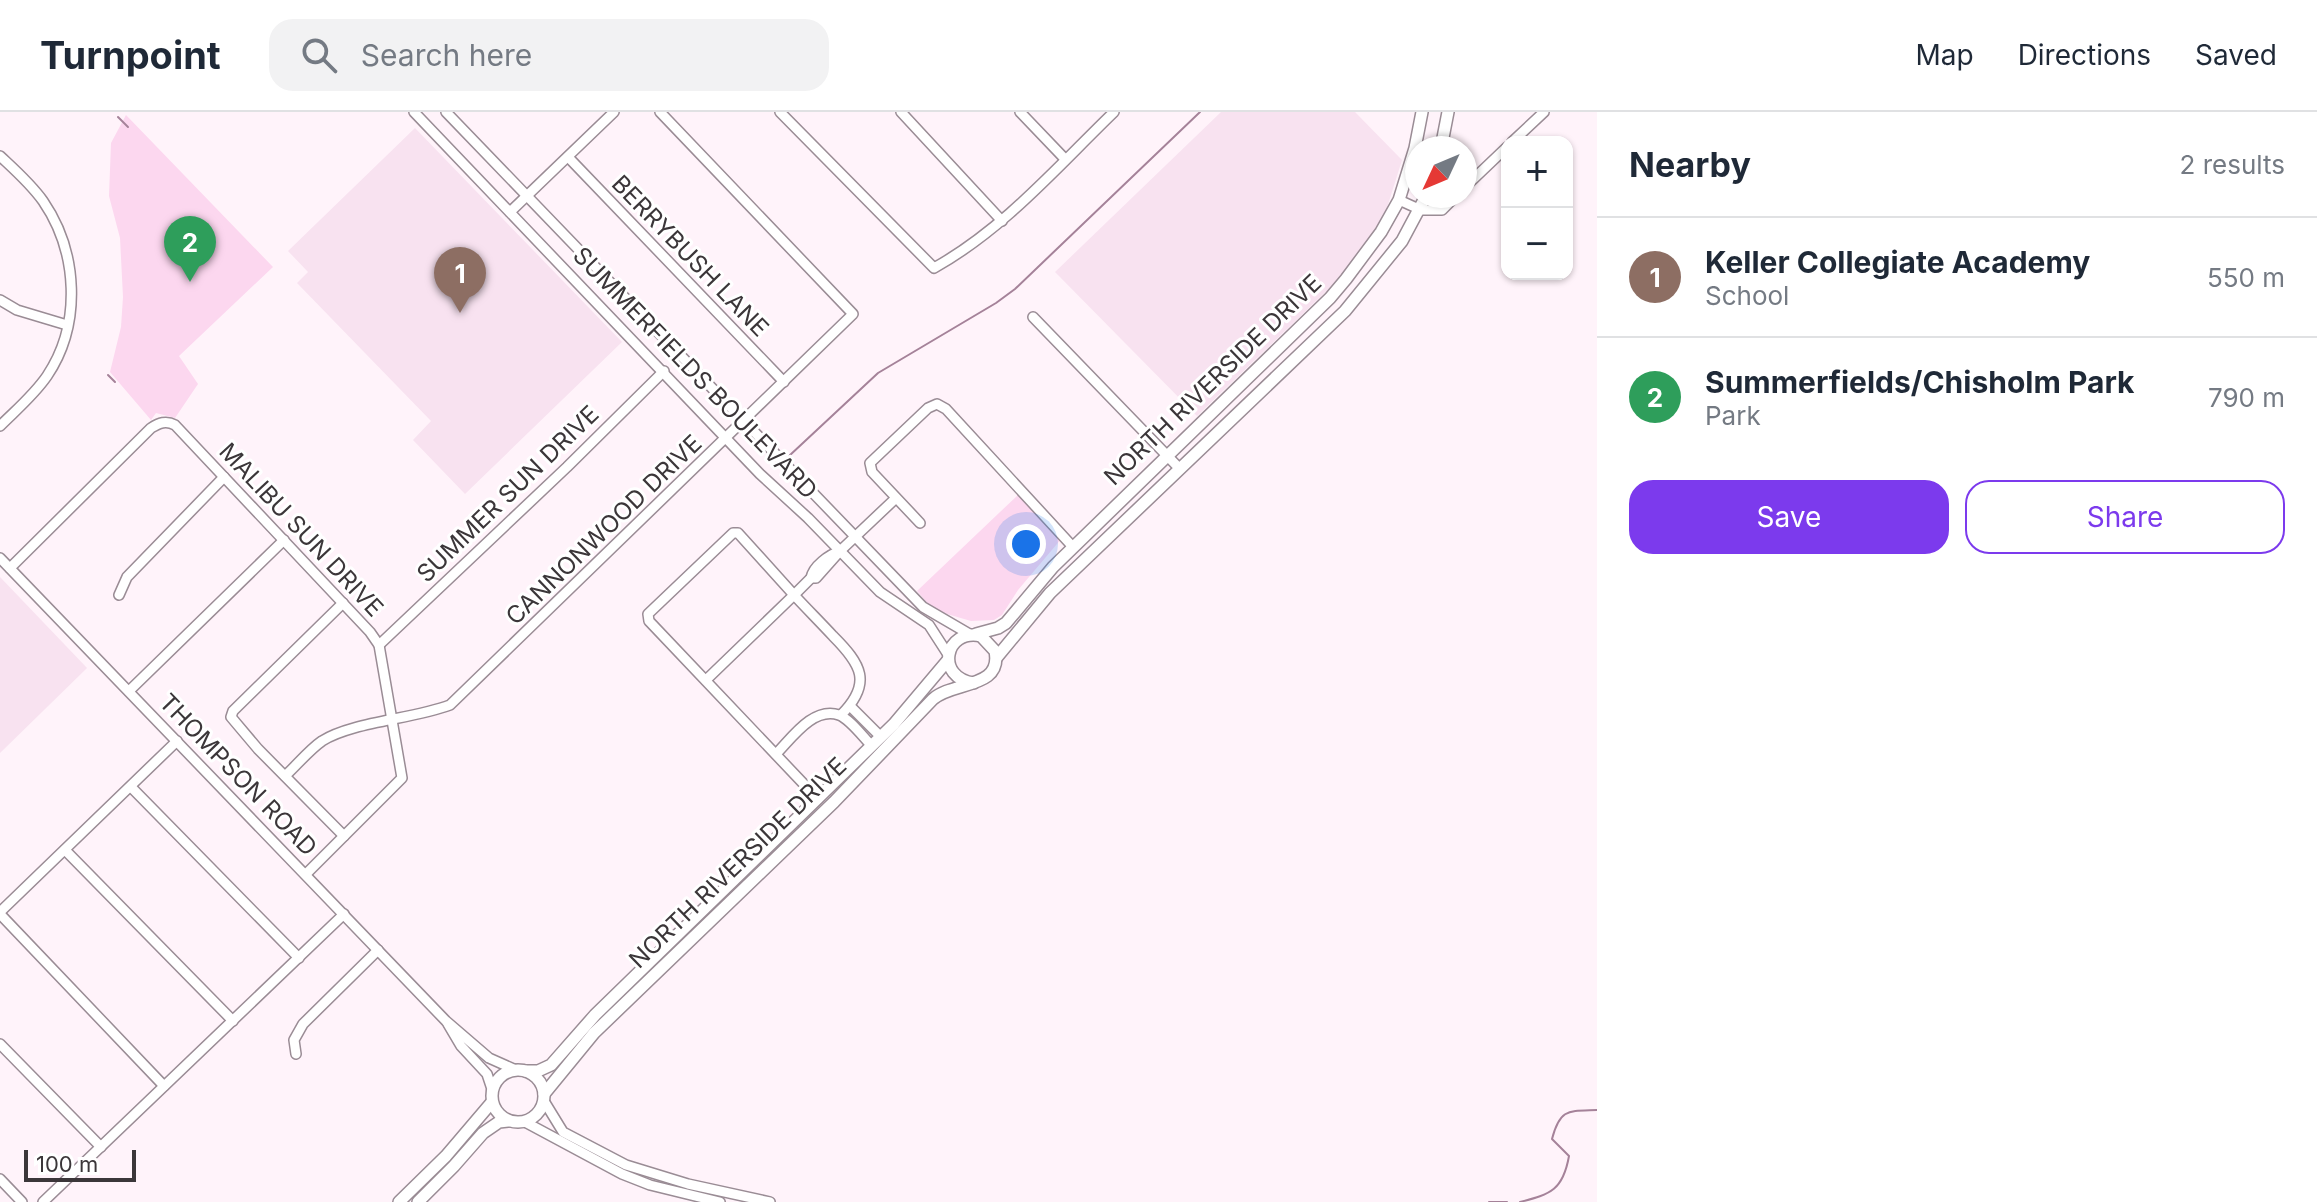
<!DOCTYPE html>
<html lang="en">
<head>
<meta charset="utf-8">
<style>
	body { margin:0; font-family:Inter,sans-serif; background:#f2f2f3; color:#1f2937 }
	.controls { position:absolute; right:24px; top:24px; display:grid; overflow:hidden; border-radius:16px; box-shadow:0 2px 6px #0004 }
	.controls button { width:72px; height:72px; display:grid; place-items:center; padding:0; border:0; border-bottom:2px solid #e0e1e3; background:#fff; color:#1f2937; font:40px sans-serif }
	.compass { position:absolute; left:1405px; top:24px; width:72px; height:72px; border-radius:50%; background:#fff; box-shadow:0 2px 6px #0004; rotate:226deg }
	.scale { position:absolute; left:24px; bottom:20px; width:112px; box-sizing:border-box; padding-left:8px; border:4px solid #3b3639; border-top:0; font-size:22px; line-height:28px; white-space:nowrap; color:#3b3639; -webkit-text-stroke:6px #fff; paint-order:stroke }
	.you { position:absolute; left:1026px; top:432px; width:28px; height:28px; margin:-20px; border:6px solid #fff; border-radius:50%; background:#1a73e8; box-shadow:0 0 0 12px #1a73e833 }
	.badge { display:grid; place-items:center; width:52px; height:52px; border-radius:50%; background:#7c3aed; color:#fff; font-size:26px; font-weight:700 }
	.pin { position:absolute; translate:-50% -66px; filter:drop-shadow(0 2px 4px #0008) }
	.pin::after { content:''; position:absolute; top:42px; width:28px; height:24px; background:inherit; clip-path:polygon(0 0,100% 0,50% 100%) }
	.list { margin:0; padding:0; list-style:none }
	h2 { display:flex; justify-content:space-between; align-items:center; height:104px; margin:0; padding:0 32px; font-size:34px }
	h2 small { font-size:26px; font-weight:400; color:#747a83 }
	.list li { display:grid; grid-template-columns:52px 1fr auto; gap:24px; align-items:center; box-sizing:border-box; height:120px; padding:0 32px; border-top:2px solid #e0e1e3 }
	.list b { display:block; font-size:30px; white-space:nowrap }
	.list p { margin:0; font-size:26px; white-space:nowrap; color:#747a83 }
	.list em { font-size:26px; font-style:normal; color:#747a83 }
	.actions { display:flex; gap:16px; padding:24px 32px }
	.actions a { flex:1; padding:18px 0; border:2px solid #7c3aed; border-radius:24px; text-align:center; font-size:28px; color:#7c3aed }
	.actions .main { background:#7c3aed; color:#fff }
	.icon { flex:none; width:44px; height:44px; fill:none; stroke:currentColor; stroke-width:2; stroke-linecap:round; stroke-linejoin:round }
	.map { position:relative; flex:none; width:1597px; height:1090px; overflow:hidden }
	header { display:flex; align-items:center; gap:48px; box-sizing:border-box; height:112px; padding:0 40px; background:#fff; border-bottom:2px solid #e0e1e3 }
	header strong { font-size:38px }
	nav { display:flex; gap:44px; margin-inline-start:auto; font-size:28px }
	.search { width:560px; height:72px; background:#f2f2f3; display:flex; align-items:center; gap:20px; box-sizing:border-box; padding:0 28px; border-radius:24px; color:#747a83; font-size:30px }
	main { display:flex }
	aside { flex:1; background:#fff }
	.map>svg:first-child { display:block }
	.built { fill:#f8e2f0 }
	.green { fill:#fcd7ef }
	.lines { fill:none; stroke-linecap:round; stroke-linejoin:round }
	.stream { stroke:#a58299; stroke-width:2 }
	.minor-casing { stroke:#9a8c95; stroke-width:12 }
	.major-casing { stroke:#9a8c95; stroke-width:14 }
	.minor { stroke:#fff; stroke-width:9 }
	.major { stroke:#fff; stroke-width:11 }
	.labels { text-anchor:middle; stroke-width:6; stroke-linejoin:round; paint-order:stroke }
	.street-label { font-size:24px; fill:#3b3639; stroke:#fff }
</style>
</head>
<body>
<header>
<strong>Turnpoint</strong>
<div class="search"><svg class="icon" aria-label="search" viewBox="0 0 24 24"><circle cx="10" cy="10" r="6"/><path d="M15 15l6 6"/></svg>Search here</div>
<nav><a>Map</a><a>Directions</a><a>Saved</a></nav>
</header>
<main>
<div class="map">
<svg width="1597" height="1090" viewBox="0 0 1597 1090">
	<rect width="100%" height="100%" fill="#fff3fa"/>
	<g class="built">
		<polygon points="1221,0 1355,0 1402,48 1386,99 1363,136 1341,165 1197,304 1055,160"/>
		<polygon points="415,16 622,230 465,382 413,328 431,309 297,171 308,160 288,139"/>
		<polygon points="0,465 87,556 0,641"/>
	</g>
	<g class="green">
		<polygon points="126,3 273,155 179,244 198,272 175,306 156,301 151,308 110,260 121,215 123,185 120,126 109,84 111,31"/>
		<polygon points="1020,381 1062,426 1018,478 1002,503 994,508 971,509 947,502 930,494 917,479"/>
	</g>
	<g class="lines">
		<g class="stream">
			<polyline points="118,5 128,15"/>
			<polyline points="108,263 115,270"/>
			<polyline points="789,344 878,261 996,191 1015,177 1200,0"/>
			<polyline points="1489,1090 1507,1090"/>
			<path d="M1520,1090c31,-8 43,-12 49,-46l-17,-17c8,-31 17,-28 45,-29"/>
		</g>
		<g class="minor-casing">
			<g id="minor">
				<polyline points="414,0 760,362 808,406 880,480 929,513 949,544"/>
				<polyline points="446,0 923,495 971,523"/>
				<path d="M780,0l154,156c70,-39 123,-101 180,-156"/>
				<polyline points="901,0 1002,109"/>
				<polyline points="1020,0 1065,47"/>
				<polyline points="1512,30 1544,0"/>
				<path d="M0,44c15,14 31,28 43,45 35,51 39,123 4,175 -13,19 -31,34 -47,50"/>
				<polyline points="568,45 784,270"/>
				<polyline points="1465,75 1507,35"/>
				<polyline points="1399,88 1421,98 1442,98 1456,84"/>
				<polyline points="510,100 614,0"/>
				<polyline points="0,188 17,198 67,213"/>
				<polyline points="1033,205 1180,357"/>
				<polyline points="920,411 872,360 870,351 928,296 937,292 946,297 1073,435"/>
				<polyline points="0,446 446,909 489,946 516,958"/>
				<path d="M10,456l141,-140c8,-5 15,-8 24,-3l195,207 9,13 23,133 -96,96"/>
				<path d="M811,466c2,-12 18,-23 29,-27"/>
				<polyline points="119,483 127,465 224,365"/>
				<polyline points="343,491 233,599 231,605 258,637 344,724"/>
				<polyline points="379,533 567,355 664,259"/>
				<path d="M706,568l88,-85c13,14 26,27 39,41 28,28 40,47 8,79"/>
				<polyline points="129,579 284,428"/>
				<polyline points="850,594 881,625"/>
				<path d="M776,642c15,-15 37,-48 63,-39 11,4 24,22 33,31"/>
				<path d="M285,664c12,-11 24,-26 37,-35 30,-19 91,-22 128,-36l403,-391 -193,-202"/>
				<polyline points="131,675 299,846"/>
				<polyline points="818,687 649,509 648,502 733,421 738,421 794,483 811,466 816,466 840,439 896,386"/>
				<polyline points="65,738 233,909"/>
				<polyline points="0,800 177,629"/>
				<polyline points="0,802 164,974"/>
				<polyline points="448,912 461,934 487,962 492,977"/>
				<polyline points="0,932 101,1035"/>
				<polyline points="296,942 294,928 303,912 378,838"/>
				<polyline points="544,989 563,1020 626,1053 688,1072 770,1090"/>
				<polyline points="525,1010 622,1062 650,1073 720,1090"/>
				<polyline points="0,1067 22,1090"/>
				<polyline points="43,1090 344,802"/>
			</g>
		</g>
		<g class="major-casing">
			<g id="major">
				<polyline points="1441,36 1448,0"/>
				<polyline points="976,522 998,516 1006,511 1053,455 1330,186 1346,167 1381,120 1399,88 1415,36 1422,0"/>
				<polyline points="997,545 1050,481 1345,199 1402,129 1426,84"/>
				<circle cx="518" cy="984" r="26"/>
				<polyline points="526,959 538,959 551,953 595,903 894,612 948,548"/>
				<path d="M544,982l50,-61 240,-231 99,-103c20,-18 70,-10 62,-48l-14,-15c-37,-8 -46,42 -7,47"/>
				<polyline points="399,1090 446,1044 492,990"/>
				<polyline points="418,1090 454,1054 483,1021 499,1010 508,1009"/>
			</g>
		</g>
		<use href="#minor" class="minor"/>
		<use href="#major" class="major"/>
	</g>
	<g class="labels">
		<g class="street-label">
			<text transform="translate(690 144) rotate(46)" y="8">BERRYBUSH LANE</text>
			<text transform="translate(695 261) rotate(46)" y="8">SUMMERFIELDS BOULEVARD</text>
			<text transform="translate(1213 268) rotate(-44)" y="8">NORTH RIVERSIDE DRIVE</text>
			<text transform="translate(508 382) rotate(-44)" y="8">SUMMER SUN DRIVE</text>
			<text transform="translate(301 418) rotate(47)" y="8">MALIBU SUN DRIVE</text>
			<text transform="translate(604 418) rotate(-44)" y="8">CANNONWOOD DRIVE</text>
			<text transform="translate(238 663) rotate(46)" y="8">THOMPSON ROAD</text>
			<text transform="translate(738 751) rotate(-44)" y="8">NORTH RIVERSIDE DRIVE</text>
		</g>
	</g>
</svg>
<div class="controls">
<button>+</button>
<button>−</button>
</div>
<svg class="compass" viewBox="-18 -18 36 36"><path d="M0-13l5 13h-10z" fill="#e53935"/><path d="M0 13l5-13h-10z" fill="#747a83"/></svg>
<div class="scale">100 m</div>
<div class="you"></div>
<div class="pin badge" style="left:460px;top:201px;background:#8d6e63">1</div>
<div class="pin badge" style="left:190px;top:170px;background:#2e9e5b">2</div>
</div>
<aside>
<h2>Nearby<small>2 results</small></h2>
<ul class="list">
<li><span class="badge" style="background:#8d6e63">1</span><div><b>Keller Collegiate Academy</b><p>School</p></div><em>550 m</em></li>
<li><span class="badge" style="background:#2e9e5b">2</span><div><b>Summerfields/Chisholm Park</b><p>Park</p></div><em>790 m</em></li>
</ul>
<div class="actions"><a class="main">Save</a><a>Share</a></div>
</aside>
</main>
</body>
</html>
